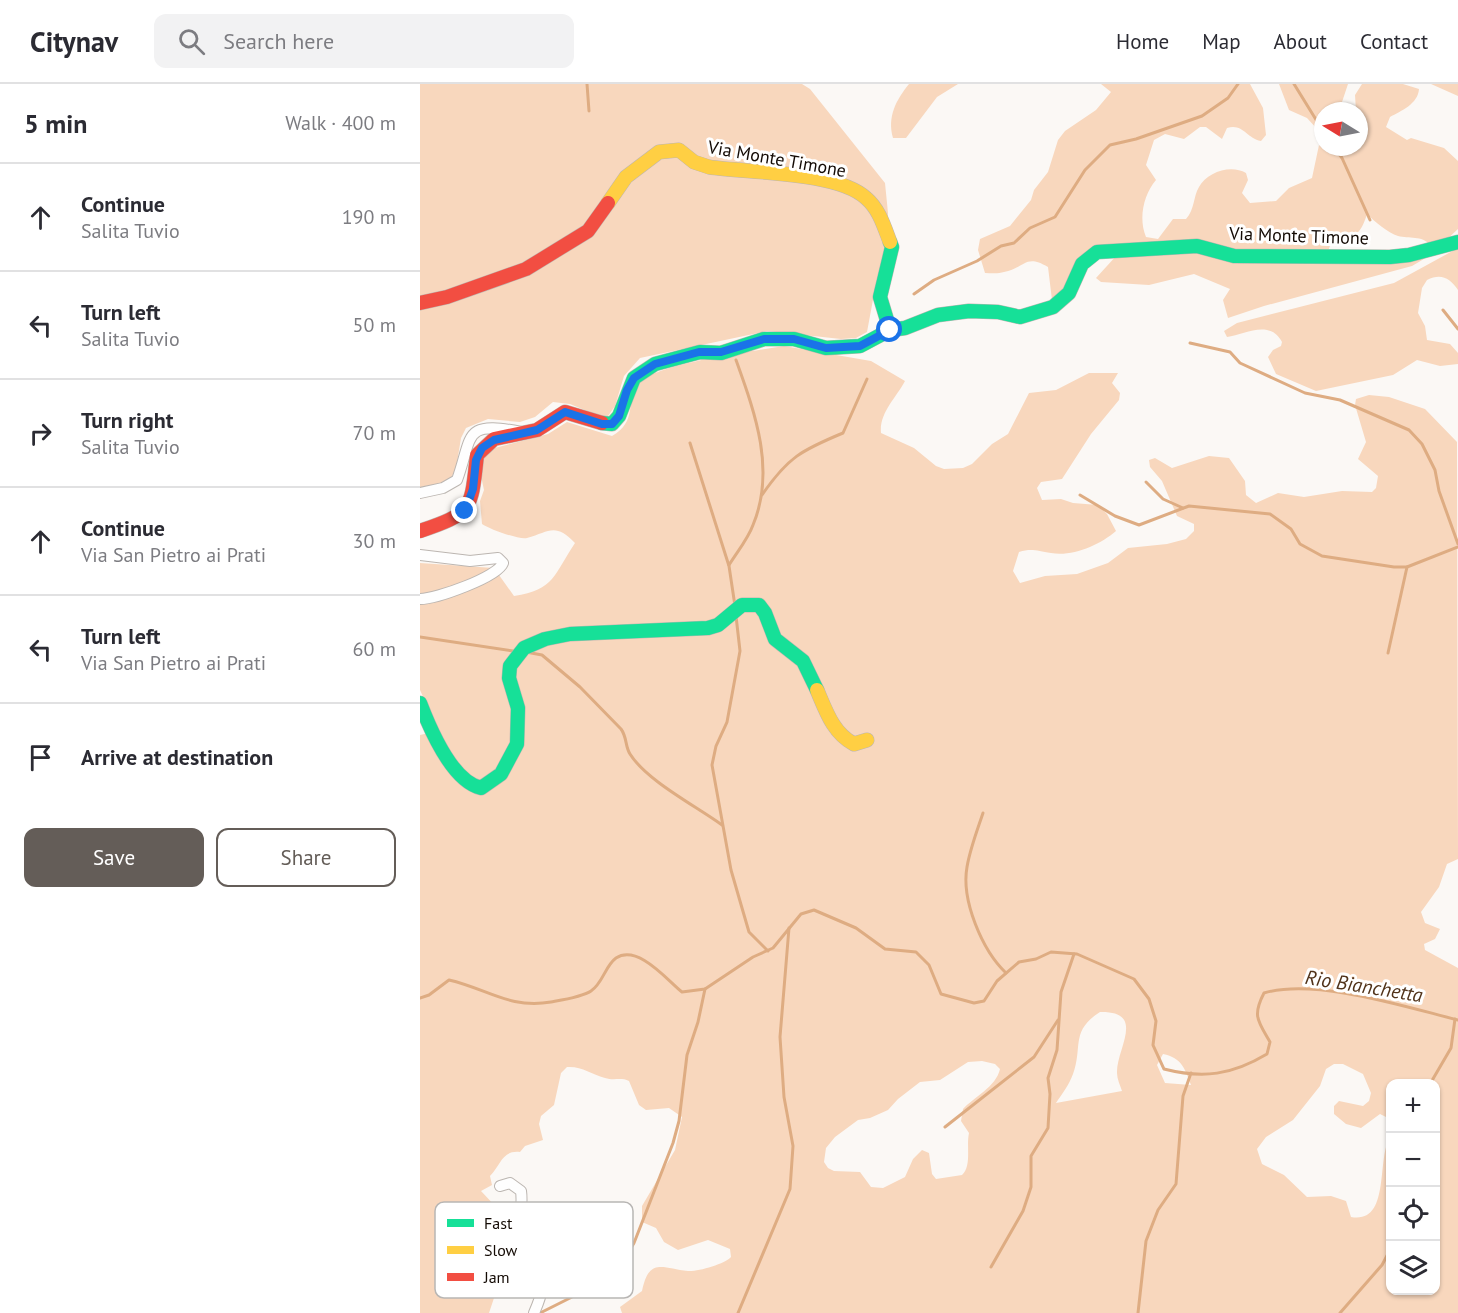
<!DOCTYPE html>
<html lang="en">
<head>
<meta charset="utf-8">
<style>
	body { margin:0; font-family:"PT Sans",sans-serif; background:#f2f2f3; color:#2b2b33 }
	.controls { position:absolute; right:18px; bottom:18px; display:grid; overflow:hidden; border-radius:12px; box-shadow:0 2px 4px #0004 }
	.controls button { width:54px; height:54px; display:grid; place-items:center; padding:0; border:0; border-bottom:2px solid #e1e1e2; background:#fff; color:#2b2b33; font:30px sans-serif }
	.compass { position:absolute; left:894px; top:18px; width:54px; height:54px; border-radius:50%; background:#fff; box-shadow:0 2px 4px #0004; rotate:280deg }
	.stop { position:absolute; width:18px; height:18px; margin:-14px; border:4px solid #1a73e8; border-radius:50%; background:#fff }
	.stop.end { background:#1a73e8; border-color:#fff; box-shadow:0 2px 6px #0008 }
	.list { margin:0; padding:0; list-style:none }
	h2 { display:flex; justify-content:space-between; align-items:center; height:78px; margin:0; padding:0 24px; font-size:26px }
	h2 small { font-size:20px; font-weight:400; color:#7c7c81 }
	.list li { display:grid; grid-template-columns:39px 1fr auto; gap:18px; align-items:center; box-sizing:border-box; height:108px; padding:0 24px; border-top:2px solid #e1e1e2 }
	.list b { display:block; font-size:22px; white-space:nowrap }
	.list p { margin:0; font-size:20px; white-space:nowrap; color:#7c7c81 }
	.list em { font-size:20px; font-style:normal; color:#7c7c81 }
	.actions { display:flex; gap:12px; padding:18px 24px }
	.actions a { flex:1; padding:14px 0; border:2px solid #645d58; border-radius:12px; text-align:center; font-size:21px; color:#645d58 }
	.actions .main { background:#645d58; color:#fff }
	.icon { flex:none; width:33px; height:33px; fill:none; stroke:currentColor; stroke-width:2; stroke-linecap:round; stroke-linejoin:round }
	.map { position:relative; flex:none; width:1038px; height:1229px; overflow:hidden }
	header { display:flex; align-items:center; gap:36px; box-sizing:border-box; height:84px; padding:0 30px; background:#fff; border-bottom:2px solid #e1e1e2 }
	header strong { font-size:28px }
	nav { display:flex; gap:33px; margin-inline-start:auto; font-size:21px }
	.search { width:420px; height:54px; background:#f2f2f3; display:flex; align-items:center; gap:15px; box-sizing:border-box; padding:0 21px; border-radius:12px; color:#7c7c81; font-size:22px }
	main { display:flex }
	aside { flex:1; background:#fff }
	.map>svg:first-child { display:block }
	.green { fill:#f8d7bd; fill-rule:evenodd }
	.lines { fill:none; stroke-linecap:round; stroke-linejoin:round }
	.stream { stroke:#deac82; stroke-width:3 }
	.street-casing { stroke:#bcb6b1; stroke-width:12 }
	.fast-casing { stroke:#bcb6b1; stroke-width:15 }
	.slow-casing { stroke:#bcb6b1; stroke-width:15 }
	.jam-casing { stroke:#bcb6b1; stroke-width:15 }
	.street { stroke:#fefefe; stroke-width:10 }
	.fast { stroke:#16e098; stroke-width:14 }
	.slow { stroke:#ffcf43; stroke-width:14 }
	.jam { stroke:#f24e42; stroke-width:14 }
	.route { stroke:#1a73e8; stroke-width:8 }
	.labels { text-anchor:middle; stroke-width:6; stroke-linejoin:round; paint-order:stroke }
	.street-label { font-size:18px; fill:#130a04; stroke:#fff }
	.water-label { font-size:20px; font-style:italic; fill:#51331a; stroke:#fff }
	.key { fill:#fff; stroke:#b8b6b4; stroke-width:1.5 }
	.key-label { font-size:16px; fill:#130a04 }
</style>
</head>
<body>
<header>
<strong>Citynav</strong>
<div class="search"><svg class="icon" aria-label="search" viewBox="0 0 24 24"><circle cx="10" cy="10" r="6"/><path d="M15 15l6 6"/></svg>Search here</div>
<nav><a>Home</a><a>Map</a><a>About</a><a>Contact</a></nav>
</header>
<main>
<aside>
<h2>5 min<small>Walk · 400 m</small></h2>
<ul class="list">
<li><svg class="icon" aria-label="ahead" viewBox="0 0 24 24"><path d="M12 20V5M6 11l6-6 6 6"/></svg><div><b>Continue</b><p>Salita Tuvio</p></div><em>190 m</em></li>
<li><svg class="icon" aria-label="left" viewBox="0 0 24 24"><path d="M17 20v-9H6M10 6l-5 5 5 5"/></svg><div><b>Turn left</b><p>Salita Tuvio</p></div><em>50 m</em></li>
<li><svg class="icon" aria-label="right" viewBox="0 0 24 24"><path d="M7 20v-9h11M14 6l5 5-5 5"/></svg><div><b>Turn right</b><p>Salita Tuvio</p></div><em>70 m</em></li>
<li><svg class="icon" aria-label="ahead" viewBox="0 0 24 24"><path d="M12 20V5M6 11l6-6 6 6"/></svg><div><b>Continue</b><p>Via San Pietro ai Prati</p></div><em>30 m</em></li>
<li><svg class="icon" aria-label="left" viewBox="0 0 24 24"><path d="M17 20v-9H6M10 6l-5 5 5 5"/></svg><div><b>Turn left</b><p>Via San Pietro ai Prati</p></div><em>60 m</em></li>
<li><svg class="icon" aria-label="arrive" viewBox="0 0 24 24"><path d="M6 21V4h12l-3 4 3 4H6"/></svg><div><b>Arrive at destination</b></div></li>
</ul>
<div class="actions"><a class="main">Save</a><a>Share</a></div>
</aside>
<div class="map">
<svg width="1038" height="1229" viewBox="0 0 1038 1229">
	<rect width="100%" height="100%" fill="#fbf8f5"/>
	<g class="green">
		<polygon points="0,0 382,0 390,5 465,99 468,129 467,168 457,194 447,248 436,254 421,255 347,247 220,274 204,292 195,322 186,335 150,320 133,318 115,333 100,338 68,335 46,344 41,354 36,385 28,399 0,405"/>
		<path d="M489,0h49l-21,13 -31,41h-13c-6,-21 3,-38 16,-54z"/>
		<path d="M681,0h149l13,24 3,27 -5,6c-15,-3 -18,-18 -34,-13l-5,11 -16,-12h-6l-16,12 -19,-5 -11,6 -8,25 10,15c-12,14 -18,38 -10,57l12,2 15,-20h13c9,-10 7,-22 13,-32 8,-15 32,-23 47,-14l2,7 -6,13 8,10 26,-2 13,-13 23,-10 7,-33 11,9 11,-7h18v-36h-3l-1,-16 7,-11h41l16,5c-1,15 -18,22 -29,28l-4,10 21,13 4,-2 33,10 14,13v68l-29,27 -17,10 -148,40 -36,12 -5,-18 7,-11 -36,-15 -45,11 -48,-3 -5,-4 21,-23 -26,5 -15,34 -14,14 -10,-8 -4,-33c-23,-14 -23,1 -44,5 -6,2 -13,1 -19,1l-7,-23 2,-11 30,-13 21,-26 3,-10 14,-18 10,-32 7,-9 31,-21 15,-18zM947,130c7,7 21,19 31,22 11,3 24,-1 32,9l-47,9 -55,-3 5,-13c21,2 28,-4 34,-24z"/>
		<polygon points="859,0 928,0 919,27 903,27 903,47 899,47 887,34 869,26"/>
		<polygon points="1011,0 1038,0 1038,12"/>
		<path d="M1038,164v42c-8,-12 -17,-17 -31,-10l-5,8 -4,25 7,13 2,14 23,4 8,9v11l-18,2 -23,-6 -24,15 -77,16 -40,-17 -8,-17 5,-7 8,-4 1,-4c-12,-23 -37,-8 -55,-5l-3,-6 13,-8 157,-40z"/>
		<path d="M364,262l87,15 34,20c-9,17 -26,32 -24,52l33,15 22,18 8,3 19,-1 9,-4 20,-20 16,-10 21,-41 27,-3 33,-17h29l-6,10 8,10 -1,7 -28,34 -29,45 -21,3 -4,6 5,12 19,-1 12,4 25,2 9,9 9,17c-16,14 -44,26 -65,22 -14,-2 -19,-5 -32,-1l-6,19 7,12 25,-7 32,-2 31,-11 20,-15 39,-4 19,-5 8,-8v-7l-17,-8 -15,-35 -12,-14 -1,-7 6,-2 17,10 37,-12 20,2 16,23 1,14 10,8 22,-10 26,4 38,-6 30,1 4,-4 2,-12 -20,-17 8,-17 -11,-37 1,-6 13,-4 20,2 36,12 32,33 1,417 -11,5 -8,23 -18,25 4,11 15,6 -5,10 -11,5 1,6 33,18v345h-836l-2,-6 22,-16c7,-34 20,-23 46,-20 9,1 37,-7 43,-14l-1,-8 -22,-9 -30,10 -14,-8 -8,-14 -14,-6v-16l33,-56 7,-33 -13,-9 -23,2 -7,-5 -10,-24c-8,-4 -15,0 -24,-3 -14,-4 -23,-12 -38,-11l-6,6 -7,32 -13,11 -2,8 4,16 -18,6 -5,6c-18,-2 -19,13 -30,24l2,9 -11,6 16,17 3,7 -13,29 -6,5 9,5c4,16 13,21 17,34l-13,10 -5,15h-69v-578l9,-2v-23l-9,-20v-127l74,5 20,28c41,-6 40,-22 61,-53 -20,-21 -26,-11 -48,-5 -8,2 -38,-9 -45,-14l-2,-23 4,-11 -5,-23 3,-11 9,-7 57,-15 19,-12 45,14c26,-15 13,-34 26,-52 16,-21 118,-33 146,-38zM680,928c47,-1 16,37 17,61 0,6 3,12 5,18l-66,12c6,-9 13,-18 17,-29 10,-27 -3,-43 27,-62zM743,970c19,4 22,15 28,31l-26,-2 -8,-18zM562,977l13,3 5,5c-4,18 -26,28 -37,40l-2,12 8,12c-3,13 3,33 -7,42l-26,4 -4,-5 -3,-21 -7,-3 -9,9 -8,18 -22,11 -12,-1 -11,-15 -26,-1 -6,-3 -4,-6 2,-14 9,-11 23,-17 12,-2 18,-8 10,-11 22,-17 20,-2 28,-18zM914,980h9l20,10 8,19 -2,8 -6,5 -24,-5 -5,5v8l12,10 15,4 19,-14 10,5v-35h46v206h-46v-153c-14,23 1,87 -39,80l-5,-16 -15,-5 -24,1 -23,-22 -22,-11 -5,-15 9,-12 27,-17 27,-34 6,-17z"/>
	</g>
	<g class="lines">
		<g class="stream">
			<polyline points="167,0 169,27"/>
			<polyline points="874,0 903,47"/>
			<polyline points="914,63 922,74 950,136"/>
			<polyline points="494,210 514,196 557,177 581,162 594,159 610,144 635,133 665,86 690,61 716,55 782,32 808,14 818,0"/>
			<polyline points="1023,226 1038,245"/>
			<polyline points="770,259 810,268 820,279 885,309 920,316 989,346 1002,360 1015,386 1019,407 1038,460"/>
			<polyline points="270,359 309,482 315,522"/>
			<polyline points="726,398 743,415 763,424"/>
			<path d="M342,411c26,-38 40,-45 81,-62l24,-54"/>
			<polyline points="660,411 695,432 719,441 769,422 850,430 871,445 880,460 902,472 974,483 987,483 1038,463"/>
			<path d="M309,481c8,-13 19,-26 24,-40 23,-55 2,-112 -17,-165"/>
			<polyline points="316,532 320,567 307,638 296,662 292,681 311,786 322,824 329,848 348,867"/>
			<polyline points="0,553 93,567"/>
			<path d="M106,568l16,3 38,32 41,42c6,8 4,17 9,25 17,27 66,52 92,71"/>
			<polyline points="968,569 987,483"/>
			<path d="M563,729c-6,18 -13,36 -16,54 -6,33 15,83 39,106"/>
			<path d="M0,914l9,-3 20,-15c39,9 60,29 102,22 11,-2 31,-5 40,-11 12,-8 14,-25 25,-33 22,-14 51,22 66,34l23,-3 48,-32 20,-9 28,-34 13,-4 42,18 29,21 31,3 13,13 12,29 33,9 10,-2 13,-20 22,-19 17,-3 15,-7 26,2 57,25 15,20 7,22 -3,24 11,24c39,10 68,6 103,-15l3,-12c-12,-21 -18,-26 -6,-49 52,-15 142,14 194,27"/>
			<polyline points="1010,1000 1031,964 1035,935"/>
			<polyline points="525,1043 614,973 638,936"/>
			<polyline points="571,1183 603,1127 611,1103 611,1072 628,1044 630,1010 628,994 637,966 641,908 654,870"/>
			<polyline points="120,1229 152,1213 166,1193 192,1185 202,1179 214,1159 253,1059 259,1037 267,971 278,938 285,905"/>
			<polyline points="318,1229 370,1105 373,1062 364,1013 360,953 369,844"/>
			<polyline points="718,1229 726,1157 738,1126 756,1100 763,1012 771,989"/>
			<polyline points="920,1229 962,1181 970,1166"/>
		</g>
		<g class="street-casing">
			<g id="street">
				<path d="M0,409l23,-5 14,-8c16,-44 5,-60 64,-48"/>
				<path d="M0,471l50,6 28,-3 5,5c-5,14 -67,36 -83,36"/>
				<path d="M80,1102l10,-3 11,8c3,20 -6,41 1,61 1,5 8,10 12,14 14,14 7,31 0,47"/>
			</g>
		</g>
		<g class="fast-casing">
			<g id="fast">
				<polyline points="470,158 472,163 460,213 470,246 485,244 518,231 549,227 578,228 600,233 633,223 649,209 662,180 677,168 777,162 814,172 970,173 989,171 1038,158"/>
				<polyline points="182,339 192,340 199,332 214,294 235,280 280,268 301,269 344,255 374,255 406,264 440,262 470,246"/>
				<path d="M0,619c10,26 32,78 61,85l20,-14 16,-30 1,-36 -9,-30 1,-12 14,-18 21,-9 25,-5 138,-6 10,-3 24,-20h17l6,8 10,26 28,22 14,29"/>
			</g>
		</g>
		<g class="slow-casing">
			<g id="slow">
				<path d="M188,119l18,-26 33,-25 20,-2 15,12 15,5c39,6 128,4 157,31 13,11 18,28 24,44"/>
				<path d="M397,606c9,21 16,43 37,54l13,-4"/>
			</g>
		</g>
		<g class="jam-casing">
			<g id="jam">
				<polyline points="0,219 27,213 106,185 168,147 188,119"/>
				<path d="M0,447c53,-18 51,-21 57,-76l17,-16 43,-9 28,-18 37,11"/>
			</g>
		</g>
		<use href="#street" class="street"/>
		<use href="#fast" class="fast"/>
		<use href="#slow" class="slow"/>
		<use href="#jam" class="jam"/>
	</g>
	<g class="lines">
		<polyline class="route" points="45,427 53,405 56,376 62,364 74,356 117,346 145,328 182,340 192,340 199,332 207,306 214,294 235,280 279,268 301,268 344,255 374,255 406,264 440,262 470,246"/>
	</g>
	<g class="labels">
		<g class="street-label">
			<text transform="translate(357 75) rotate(10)" y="6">Via Monte Timone</text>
			<text transform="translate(879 152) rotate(2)" y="6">Via Monte Timone</text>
		</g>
		<g class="water-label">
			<text transform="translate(944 902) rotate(9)" y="7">Rio Bianchetta</text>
		</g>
	</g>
	<rect x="15" y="1118" width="198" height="96" rx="9" class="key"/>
	<rect x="27" y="1135" width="27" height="8" fill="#16e098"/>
	<rect x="27" y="1162" width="27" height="8" fill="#ffcf43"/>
	<rect x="27" y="1189" width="27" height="8" fill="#f24e42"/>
	<g class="key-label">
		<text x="64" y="1145">Fast</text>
		<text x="64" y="1172">Slow</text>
		<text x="64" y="1199">Jam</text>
	</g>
</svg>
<div class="controls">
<button>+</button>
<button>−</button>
<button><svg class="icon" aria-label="locate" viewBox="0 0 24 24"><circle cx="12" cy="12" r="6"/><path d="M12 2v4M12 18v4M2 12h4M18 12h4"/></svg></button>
<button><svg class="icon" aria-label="layers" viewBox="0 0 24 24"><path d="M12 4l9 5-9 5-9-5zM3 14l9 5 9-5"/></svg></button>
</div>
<svg class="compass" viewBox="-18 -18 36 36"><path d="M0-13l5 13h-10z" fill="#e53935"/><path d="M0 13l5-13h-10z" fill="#7c7c81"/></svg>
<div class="stop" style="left:470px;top:246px"></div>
<div class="stop end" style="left:45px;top:427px"></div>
</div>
</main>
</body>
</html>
